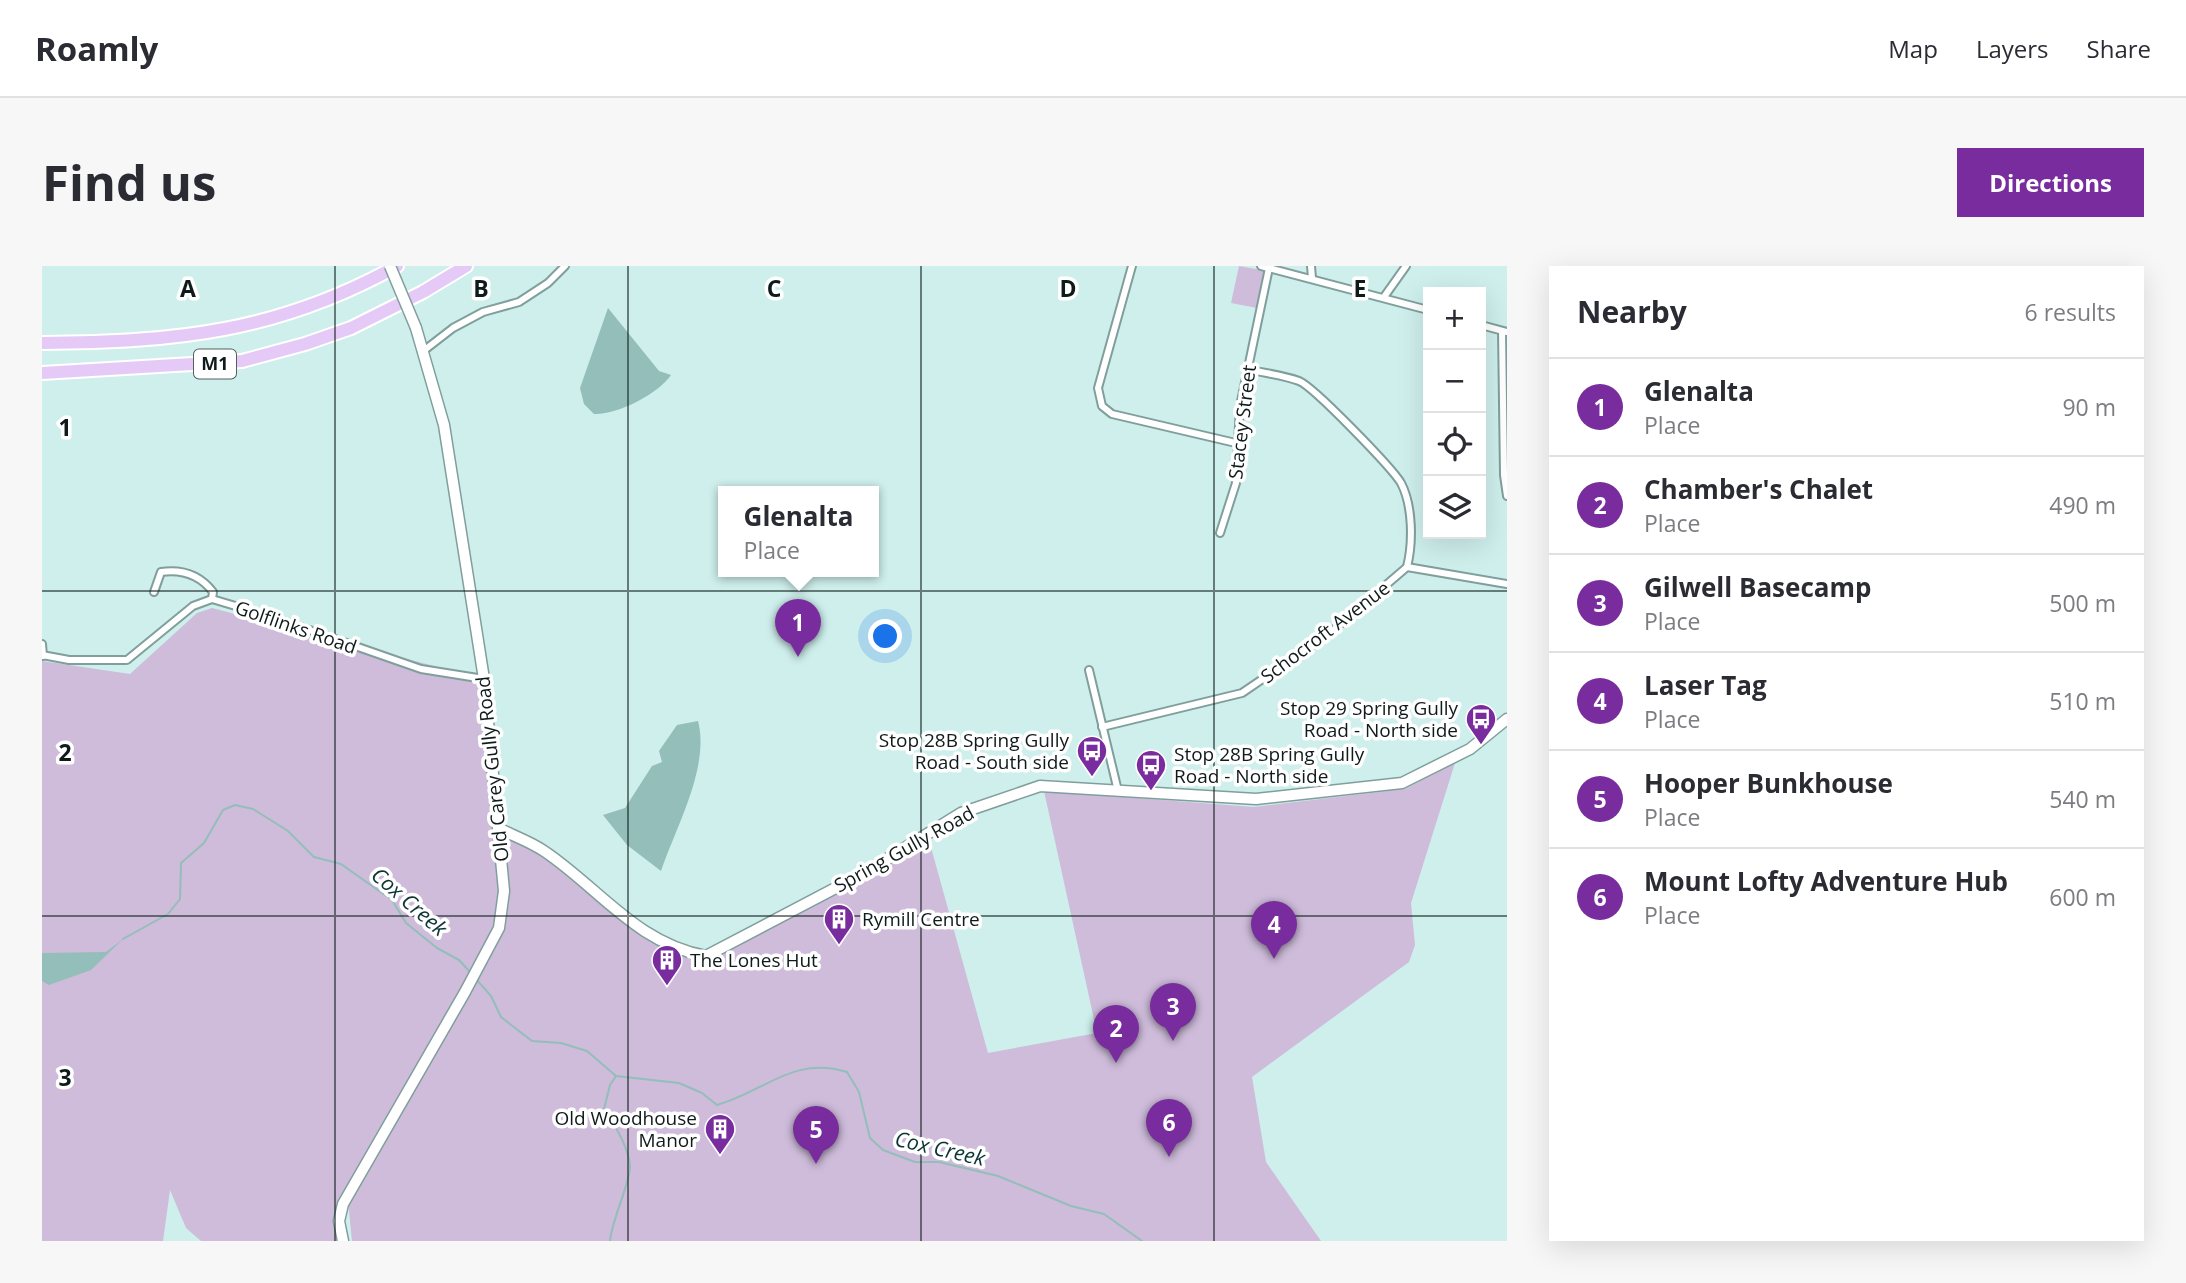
<!DOCTYPE html>
<html lang="en">
<head>
<meta charset="utf-8">
<style>
	body { margin:0; font-family:"Open Sans",sans-serif; background:#f7f7f7; color:#2b2b33 }
	.controls { position:absolute; right:21px; top:21px; display:grid; overflow:hidden; border-radius:0px; box-shadow:0 7px 28px #0002 }
	.controls button { width:63px; height:63px; display:grid; place-items:center; padding:0; border:0; border-bottom:2px solid #e1e1e2; background:#fff; color:#2b2b33; font:35px sans-serif }
	.you { position:absolute; left:844px; top:371px; width:24px; height:24px; margin:-18px; border:5px solid #fff; border-radius:50%; background:#1a73e8; box-shadow:0 0 0 10px #1a73e833 }
	.badge { display:grid; place-items:center; width:46px; height:46px; border-radius:50%; background:#782c9e; color:#fff; font-size:23px; font-weight:700 }
	.pin { position:absolute; translate:-50% -58px; filter:drop-shadow(0 2px 4px #0008) }
	.pin::after { content:''; position:absolute; top:37px; width:24px; height:21px; background:inherit; clip-path:polygon(0 0,100% 0,50% 100%) }
	.popup { position:absolute; left:676px; top:220px; width:161px; height:91px; box-sizing:border-box; display:grid; place-content:center; border-radius:0px; background:#fff; filter:drop-shadow(0 2px 5px #0005); font-size:23px; white-space:nowrap; color:#7c7c81 }
	.popup b { font-size:26px; color:#2b2b33 }
	.popup::after { content:''; position:absolute; left:50%; top:100%; margin-left:-14px; border:14px solid transparent; border-top-color:#fff }
	.list { margin:0; padding:0; list-style:none }
	h2 { display:flex; justify-content:space-between; align-items:center; height:91px; margin:0; padding:0 28px; font-size:30px }
	h2 small { font-size:23px; font-weight:400; color:#7c7c81 }
	.list li { display:grid; grid-template-columns:46px 1fr auto; gap:21px; align-items:center; box-sizing:border-box; height:98px; padding:0 28px; border-top:2px solid #e1e1e2 }
	.list b { display:block; font-size:26px; white-space:nowrap }
	.list p { margin:0; font-size:23px; white-space:nowrap; color:#7c7c81 }
	.list em { font-size:23px; font-style:normal; color:#7c7c81 }
	.icon { flex:none; width:38px; height:38px; fill:none; stroke:currentColor; stroke-width:2; stroke-linecap:round; stroke-linejoin:round }
	.map { position:relative; flex:none; width:1465px; height:975px; overflow:hidden; border-radius:0px }
	header { display:flex; align-items:center; gap:42px; box-sizing:border-box; height:98px; padding:0 35px; background:#fff; border-bottom:2px solid #e1e1e2 }
	header strong { font-size:33px }
	nav { display:flex; gap:38px; margin-inline-start:auto; font-size:24px }
	.intro { display:flex; align-items:center; justify-content:space-between; box-sizing:border-box; height:168px; padding:0 42px }
	h1 { margin:0; font-size:49px }
	.button { padding:18px 32px; border-radius:0px; background:#782c9e; color:#fff; font-size:24px; font-weight:700 }
	main { display:flex; gap:42px; padding:0 42px }
	aside { flex:1; background:#fff; border-radius:0px; box-shadow:0 7px 28px #0002 }
	.map>svg:first-child { display:block }
	.green { fill:#cebcda }
	.water { fill:#93beba }
	.lines { fill:none; stroke-linecap:round; stroke-linejoin:round }
	.stream { stroke:#93beba; stroke-width:2 }
	.minor-casing { stroke:#809f9c; stroke-width:10 }
	.secondary-casing { stroke:#809f9c; stroke-width:13 }
	.motorway-casing { stroke:#fff; stroke-width:16 }
	.minor { stroke:#fff; stroke-width:6 }
	.secondary { stroke:#fff; stroke-width:10 }
	.motorway { stroke:#e5caf7; stroke-width:12 }
	.secondary-bridge-casing { stroke:#809f9c; stroke-width:13; stroke-linecap:butt }
	.secondary-bridge { stroke:#fff; stroke-width:10 }
	.grid { fill:none; stroke:#0f1b1a; stroke-width:2; stroke-opacity:0.55 }
	.labels { text-anchor:middle; stroke-width:7; stroke-linejoin:round; paint-order:stroke }
	.shield { fill:#fff; stroke:#575f5f; stroke-width:2 }
	.shield-label { font-size:18px; font-weight:bold; fill:#0f1b1a }
	.street-label { font-size:19px; fill:#0f1b1a; stroke:#fff }
	.poi-label { font-size:19px; fill:#0f1b1a; stroke:#fff; text-anchor:end }
	.water-label { font-size:21px; font-style:italic; fill:#0a3533; stroke:#fff }
	.grid-label { font-size:23px; text-anchor:middle; font-weight:bold; fill:#0f1b1a; stroke:#fff; stroke-width:7; stroke-linejoin:round; paint-order:stroke }
</style>
</head>
<body>
<header>
<strong>Roamly</strong>
<nav><a>Map</a><a>Layers</a><a>Share</a></nav>
</header>
<div class="intro"><h1>Find us</h1><a class="button">Directions</a></div>
<main>
<div class="map">
<svg width="1465" height="975" viewBox="0 0 1465 975">
	<rect width="100%" height="100%" fill="#ceefec"/>
	<g class="green">
		<polygon points="1197,0 1225,5 1215,42 1189,37"/>
		<polygon points="170,342 442,413 458,563 501,584 610,671 664,690 885,567 946,787 1055,767 1002,525 1212,541 1363,523 1413,497 1369,637 1373,679 1367,696 1210,811 1224,896 1279,975 310,975 306,935 301,938 301,975 159,975 144,962 128,924 121,975 0,975 0,395 88,408 155,347"/>
	</g>
	<g class="water">
		<path d="M566,42l51,63 12,4c-13,19 -54,40 -77,39l-10,-10 -4,-16z"/>
		<path d="M656,455c12,46 -22,106 -37,150l-34,-26 -24,-30 22,-7 27,-42 10,-4 -3,-11 18,-26z"/>
		<polygon points="81,673 49,704 7,719 0,715 0,687 64,686"/>
	</g>
	<g class="lines">
		<g class="stream">
			<polyline points="81,673 126,648 138,633 139,597 162,577 181,544 193,539 211,543 246,565 272,591 299,598 350,634 364,657 395,682 417,694 428,706"/>
			<path d="M434,713l15,17 10,21 31,24 29,2 26,8 29,25 63,7 23,10 15,12c47,-13 77,-50 130,-33l12,20 11,46 13,12 32,12h24l59,14 73,30 33,8 38,27"/>
			<path d="M568,975c2,-22 21,-60 20,-76 -2,-19 -15,-40 -26,-56l6,-24 6,-9"/>
		</g>
		<g class="minor-casing">
			<g id="minor">
				<polyline points="1090,0 1056,122 1060,140 1070,148 1198,178"/>
				<polyline points="1219,0 1386,44"/>
				<polyline points="1269,0 1270,12"/>
				<polyline points="1342,31 1364,0"/>
				<polyline points="1439,59 1465,66"/>
				<polyline points="1460,65 1462,209 1465,230"/>
				<polyline points="380,86 411,62 441,46 477,36 506,17 523,0"/>
				<path d="M1205,103c16,4 36,6 52,12 15,6 93,87 102,102 12,23 12,60 6,84"/>
				<polyline points="1178,267 1194,217 1198,140 1227,2"/>
				<path d="M112,326l7,-20c21,-3 39,3 52,20l-1,7"/>
				<polyline points="0,378 1,390"/>
				<polyline points="0,389 27,394 85,394 151,340 170,333 227,350 379,403 442,413"/>
				<polyline points="1047,404 1076,525"/>
				<polyline points="1060,461 1200,427 1288,367 1365,301 1465,318"/>
			</g>
		</g>
		<g class="secondary-casing">
			<g id="secondary">
				<path d="M458,563c14,7 31,13 44,22 54,36 93,93 162,105l160,-84 95,-59 79,-27 216,13 146,-16 68,-34 37,-30"/>
				<polyline points="301,975 297,955 301,938 423,726 457,662 462,625 442,413 402,159 374,62"/>
			</g>
		</g>
		<g class="motorway-casing">
			<g id="motorway">
				<path d="M0,77c134,-1 236,-11 355,-77"/>
				<polyline points="0,107 200,95 263,78 309,62 381,26 424,0"/>
			</g>
		</g>
		<use href="#minor" class="minor"/>
		<use href="#secondary" class="secondary"/>
		<use href="#motorway" class="motorway"/>
		<g class="secondary-bridge-casing">
			<polyline id="secondary-bridge" points="348,0 374,62"/>
		</g>
		<use href="#secondary-bridge" class="secondary-bridge"/>
	</g>
	<path class="grid" d="M293,0v975M586,0v975M879,0v975M1172,0v975M0,325h1465M0,650h1465"/>
	<defs>
		<g id="bus-pin" transform="scale(1.575)"><path d="M0 17L-7.5 6A9.5 9.5 0 1 1 7.5 6Z" fill="#782c9e" stroke="#fff"/><path d="M-5-6H5V4H4V6H2V4H-2V6H-4V4H-5ZM-3.5-4V0h7V-4ZM-3.5 1.2v1.5H-2V1.2ZM2 1.2v1.5H3.5V1.2Z" fill="#fff"/></g>
		<g id="building-pin" transform="scale(1.575)"><path d="M0 17L-7.5 6A9.5 9.5 0 1 1 7.5 6Z" fill="#782c9e" stroke="#fff"/><path d="M-4-6H4V6H1V3H-1V6H-4ZM-2.5-4.3h1.7v1.8h-1.7ZM.8-4.3h1.7v1.8H.8ZM-2.5-1h1.7V.8h-1.7ZM.8-1h1.7V.8H.8Z" fill="#fff"/></g>
	</defs>
	<g fill-rule="evenodd">
		<use href="#bus-pin" x="1439" y="453"/>
		<use href="#bus-pin" x="1050" y="485"/>
		<use href="#bus-pin" x="1109" y="499"/>
		<use href="#building-pin" x="797" y="653"/>
		<use href="#building-pin" x="625" y="694"/>
		<use href="#building-pin" x="678" y="863"/>
	</g>
	<g class="labels">
		<rect class="shield" x="152" y="83.5" width="42" height="29" rx="5"/>
		<g class="shield-label">
			<text x="173" y="104">M1</text>
		</g>
		<g class="street-label">
			<text transform="translate(1200 156) rotate(-83)" y="7">Stacey Street</text>
			<text transform="translate(254 361) rotate(19)" y="7">Golflinks Road</text>
			<text transform="translate(1283 366) rotate(-37)" y="7">Schocroft Avenue</text>
			<text transform="translate(450 503) rotate(-96)" y="7">Old Carey Gully Road</text>
			<text transform="translate(862 583) rotate(-29)" y="7">Spring Gully Road</text>
		</g>
		<g class="poi-label">
			<text x="1416" y="449">Stop 29 Spring Gully<tspan x="1416" dy="22">Road - North side</tspan></text>
			<text x="1027" y="481">Stop 28B Spring Gully<tspan x="1027" dy="22">Road - South side</tspan></text>
			<text x="1132" y="495" text-anchor="start">Stop 28B Spring Gully<tspan x="1132" dy="22">Road - North side</tspan></text>
			<text x="820" y="660" text-anchor="start">Rymill Centre</text>
			<text x="648" y="701" text-anchor="start">The Lones Hut</text>
			<text x="655" y="859">Old Woodhouse<tspan x="655" dy="22">Manor</tspan></text>
		</g>
		<g class="water-label">
			<text transform="translate(367 636) rotate(41)" y="7">Cox Creek</text>
			<text transform="translate(898 883) rotate(13)" y="7">Cox Creek</text>
		</g>
	</g>
	<g class="grid-label">
		<text x="146" y="31">A</text>
		<text x="439" y="31">B</text>
		<text x="732" y="31">C</text>
		<text x="1026" y="31">D</text>
		<text x="1318" y="31">E</text>
		<text x="23" y="170">1</text>
		<text x="23" y="495">2</text>
		<text x="23" y="820">3</text>
	</g>
</svg>
<div class="controls">
<button>+</button>
<button>−</button>
<button><svg class="icon" aria-label="locate" viewBox="0 0 24 24"><circle cx="12" cy="12" r="6"/><path d="M12 2v4M12 18v4M2 12h4M18 12h4"/></svg></button>
<button><svg class="icon" aria-label="layers" viewBox="0 0 24 24"><path d="M12 4l9 5-9 5-9-5zM3 14l9 5 9-5"/></svg></button>
</div>
<div class="you"></div>
<div class="pin badge" style="left:756px;top:391px">1</div>
<div class="popup"><b>Glenalta</b>Place</div>
<div class="pin badge" style="left:1074px;top:797px">2</div>
<div class="pin badge" style="left:1131px;top:775px">3</div>
<div class="pin badge" style="left:1232px;top:693px">4</div>
<div class="pin badge" style="left:774px;top:898px">5</div>
<div class="pin badge" style="left:1127px;top:891px">6</div>
</div>
<aside>
<h2>Nearby<small>6 results</small></h2>
<ul class="list">
<li><span class="badge">1</span><div><b>Glenalta</b><p>Place</p></div><em>90 m</em></li>
<li><span class="badge">2</span><div><b>Chamber's Chalet</b><p>Place</p></div><em>490 m</em></li>
<li><span class="badge">3</span><div><b>Gilwell Basecamp</b><p>Place</p></div><em>500 m</em></li>
<li><span class="badge">4</span><div><b>Laser Tag</b><p>Place</p></div><em>510 m</em></li>
<li><span class="badge">5</span><div><b>Hooper Bunkhouse</b><p>Place</p></div><em>540 m</em></li>
<li><span class="badge">6</span><div><b>Mount Lofty Adventure Hub</b><p>Place</p></div><em>600 m</em></li>
</ul>
</aside>
</main>
</body>
</html>
